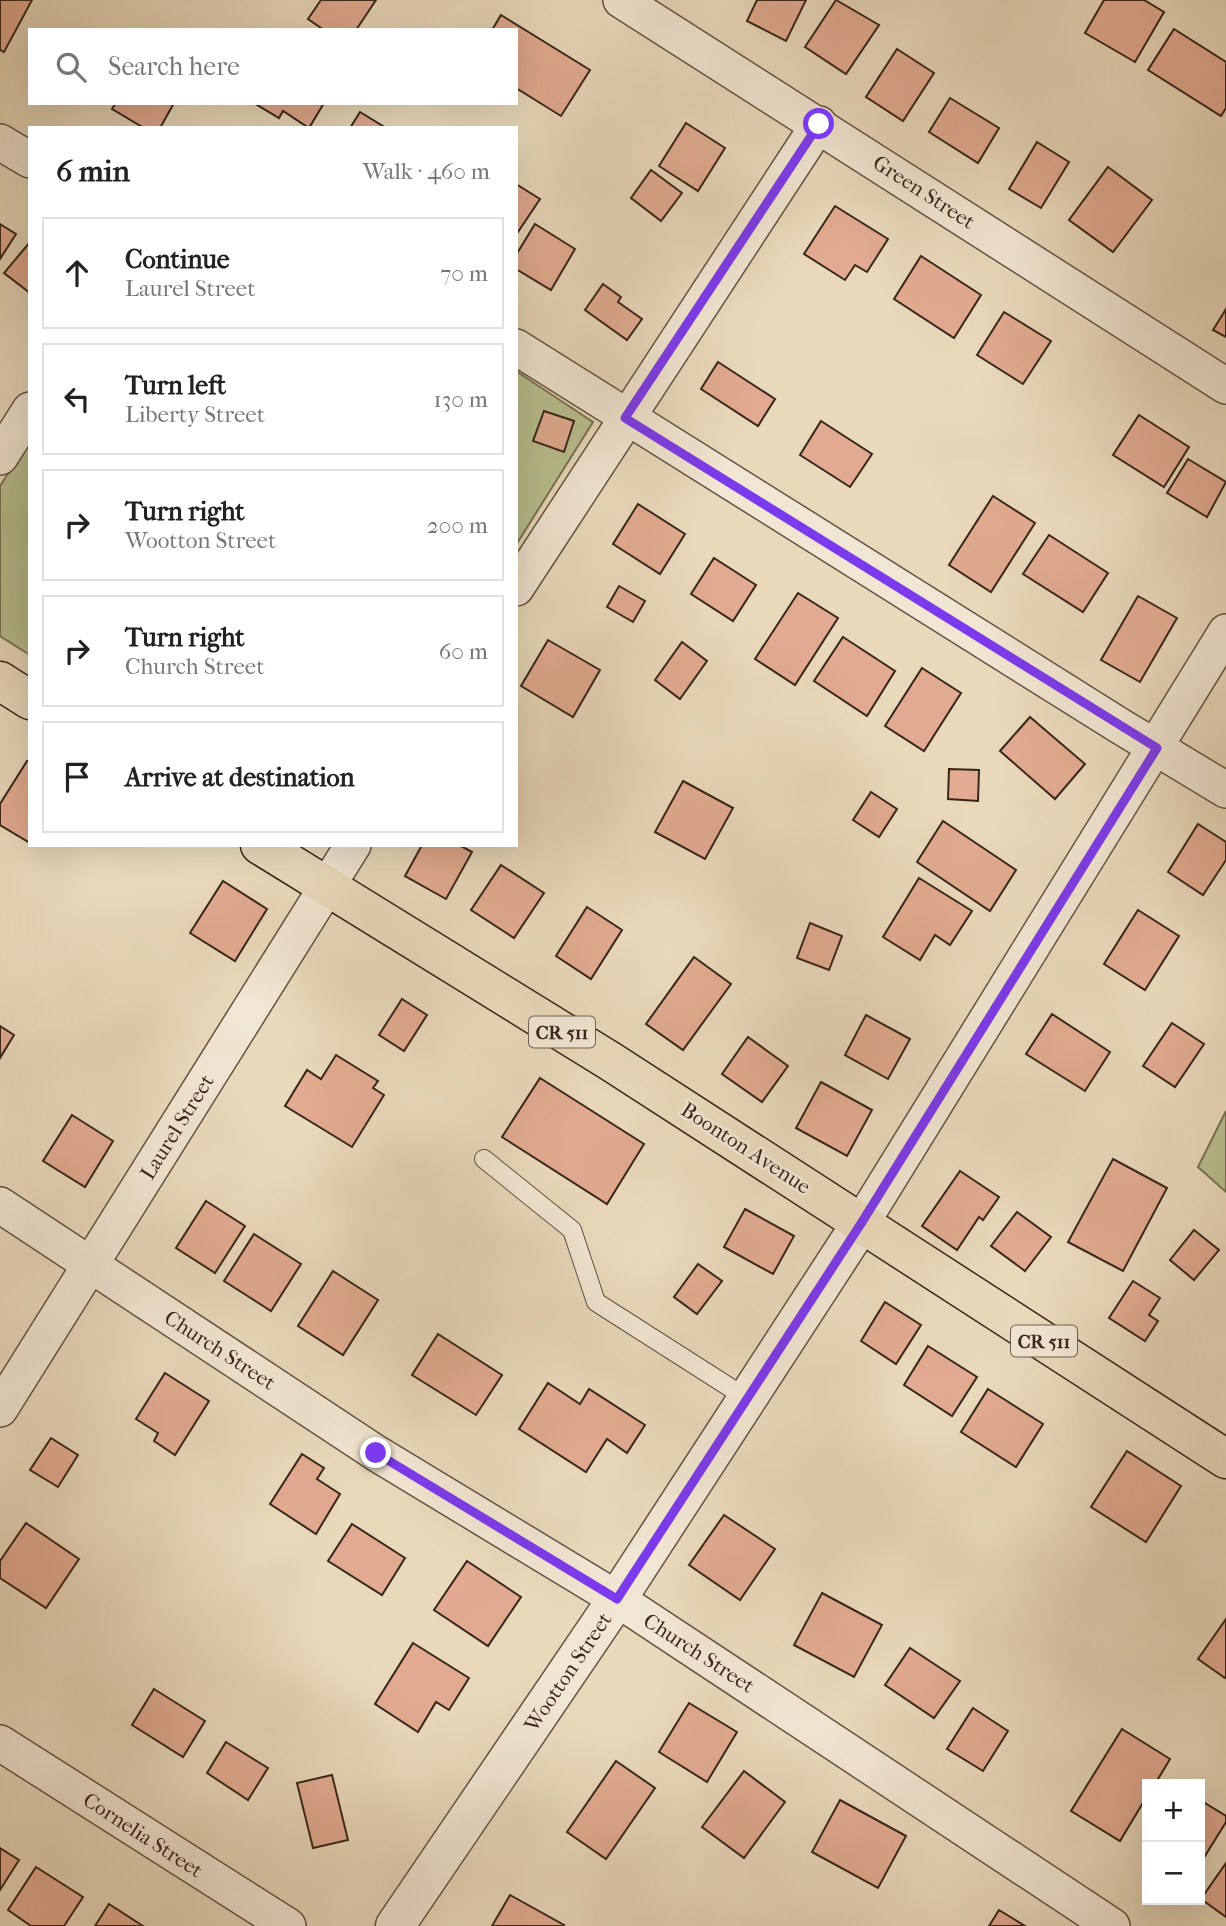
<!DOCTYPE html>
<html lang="en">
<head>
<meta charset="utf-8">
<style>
	body { margin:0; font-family:"IM FELL French Canon",serif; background:#f6f6f6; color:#222 }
	.controls { position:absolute; right:21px; bottom:21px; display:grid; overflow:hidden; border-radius:0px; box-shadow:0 7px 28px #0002 }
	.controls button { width:63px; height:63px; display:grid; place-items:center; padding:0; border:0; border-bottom:2px solid #e0e0e0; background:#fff; color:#222; font:35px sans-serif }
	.stop { position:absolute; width:21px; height:21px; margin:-16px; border:5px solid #7c3aed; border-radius:50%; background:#fff }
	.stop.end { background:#7c3aed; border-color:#fff; box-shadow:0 2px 7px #0008 }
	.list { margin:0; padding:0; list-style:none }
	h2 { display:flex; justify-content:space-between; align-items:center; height:91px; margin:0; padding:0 28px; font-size:30px }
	h2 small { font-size:23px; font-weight:400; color:#767676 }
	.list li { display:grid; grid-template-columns:46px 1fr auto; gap:21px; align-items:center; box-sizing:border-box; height:112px; margin:0 14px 14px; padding:0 14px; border:2px solid #e0e0e0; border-radius:0px }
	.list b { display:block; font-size:26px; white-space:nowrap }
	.list p { margin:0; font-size:23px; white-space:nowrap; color:#767676 }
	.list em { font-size:23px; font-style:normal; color:#767676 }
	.icon { flex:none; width:38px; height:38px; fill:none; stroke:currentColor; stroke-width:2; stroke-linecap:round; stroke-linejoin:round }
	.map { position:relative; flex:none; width:1226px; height:1926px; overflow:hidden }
	.search { position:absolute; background:#fff; box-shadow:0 7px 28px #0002; left:28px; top:28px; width:490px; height:77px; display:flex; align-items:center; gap:18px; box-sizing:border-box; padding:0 24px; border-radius:0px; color:#767676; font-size:26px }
	.panel { position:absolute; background:#fff; box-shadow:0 7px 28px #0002; left:28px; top:126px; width:490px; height:721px; border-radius:0px }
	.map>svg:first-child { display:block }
	.green { fill:#b8bf8f; stroke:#787255; stroke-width:2 }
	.building { fill:#e2ab91; stroke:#38261b; stroke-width:2 }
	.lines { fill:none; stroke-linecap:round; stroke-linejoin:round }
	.service-casing { stroke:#645343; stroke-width:20 }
	.minor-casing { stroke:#645343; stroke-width:38 }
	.tertiary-casing { stroke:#645343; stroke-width:41 }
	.primary-casing { stroke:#38261b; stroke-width:41 }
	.service { stroke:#f1e6d3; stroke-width:18 }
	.minor { stroke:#f1e6d3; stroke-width:35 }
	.tertiary { stroke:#f1e6d3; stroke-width:38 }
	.primary { stroke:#e9d9bb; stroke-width:38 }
	.route { stroke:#7c3aed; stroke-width:9 }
	.labels { text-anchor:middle; stroke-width:5; stroke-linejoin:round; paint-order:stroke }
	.shield { fill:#f1e6d3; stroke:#706052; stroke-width:2 }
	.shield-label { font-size:19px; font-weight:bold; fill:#38261b }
	.street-label { font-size:21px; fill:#38261b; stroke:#f1e6d3 }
</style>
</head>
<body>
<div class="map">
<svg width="1226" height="1926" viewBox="0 0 1226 1926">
	<rect width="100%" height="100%" fill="#e9d9bb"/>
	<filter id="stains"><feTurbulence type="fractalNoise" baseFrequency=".00286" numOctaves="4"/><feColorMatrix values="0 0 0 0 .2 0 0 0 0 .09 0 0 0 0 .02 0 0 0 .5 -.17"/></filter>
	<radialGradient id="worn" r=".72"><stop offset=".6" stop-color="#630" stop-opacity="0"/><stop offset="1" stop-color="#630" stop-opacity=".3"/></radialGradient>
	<g class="green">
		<polygon points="516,371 593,422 516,545"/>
		<polygon points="30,440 30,655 0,636 0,486"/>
		<polygon points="1226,1111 1226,1192 1198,1167"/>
	</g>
	<g class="building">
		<polygon points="0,0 32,0 4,52 0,50"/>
		<polygon points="321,0 376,0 356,30 324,30 308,19"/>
		<polygon points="757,0 806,0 786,41 747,21"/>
		<polygon points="836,0 879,25 846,74 805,47"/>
		<polygon points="1104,0 1144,0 1164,12 1135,62 1085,33"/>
		<polygon points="501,15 590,70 561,116 516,88 516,30 492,30"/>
		<polygon points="1174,29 1226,62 1226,108 1221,116 1148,70"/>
		<polygon points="897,49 934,73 903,121 866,97"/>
		<polygon points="950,98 999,128 978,163 929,132"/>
		<polygon points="116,103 174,103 160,128 144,128 112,109"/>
		<polygon points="254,103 324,103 309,128 283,111 279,118"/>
		<polygon points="360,112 386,128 350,128"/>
		<polygon points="686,123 725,148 698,191 659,166"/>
		<polygon points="1037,142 1069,162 1041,208 1009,189"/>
		<polygon points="1108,167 1152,200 1113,252 1069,220"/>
		<polygon points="651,170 682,193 661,221 631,198"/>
		<polygon points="516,184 540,199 516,235"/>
		<polygon points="835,206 888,239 867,272 855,265 845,280 804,254"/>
		<polygon points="0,224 16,234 0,259"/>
		<polygon points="535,224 575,249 551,290 516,269 516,255"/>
		<polygon points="30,242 30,293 4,273"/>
		<polygon points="921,256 981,295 954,338 894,299"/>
		<polygon points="603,284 621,297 618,302 642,319 627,340 585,310"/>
		<polygon points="1226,309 1226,337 1213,330"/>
		<polygon points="1004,312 1051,341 1023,384 977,355"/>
		<polygon points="718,362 775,399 758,426 701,389"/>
		<polygon points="544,411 574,421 564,452 533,441"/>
		<polygon points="1139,415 1189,447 1164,487 1113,455"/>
		<polygon points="821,421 872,454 850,487 800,455"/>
		<polygon points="1188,459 1226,482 1207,517 1167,493"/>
		<polygon points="993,496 1035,523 991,592 949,565"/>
		<polygon points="638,504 685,534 660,574 613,544"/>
		<polygon points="1049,535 1108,573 1083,612 1023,574"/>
		<polygon points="714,558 756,585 733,621 691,594"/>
		<polygon points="619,586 645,601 633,622 607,607"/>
		<polygon points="798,593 838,618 795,685 755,659"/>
		<polygon points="1138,596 1177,618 1140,682 1101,660"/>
		<polygon points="843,637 895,671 867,716 814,681"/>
		<polygon points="548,640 600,670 573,717 521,686"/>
		<polygon points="682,642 707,661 680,699 655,680"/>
		<polygon points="922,668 961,693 924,751 885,726"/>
		<polygon points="1030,717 1085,764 1055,799 1000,751"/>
		<polygon points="27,761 30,762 30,843 0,825 0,804"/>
		<polygon points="949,769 979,770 978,801 948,799"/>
		<polygon points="683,781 733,808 705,859 655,832"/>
		<polygon points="871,792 897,809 879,837 853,820"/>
		<polygon points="943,821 1016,870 990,911 917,862"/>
		<polygon points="1198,824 1226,842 1226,860 1203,895 1168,872"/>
		<polygon points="422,845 459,845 472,852 446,899 405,876"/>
		<polygon points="501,865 544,893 514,938 471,910"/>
		<polygon points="919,878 972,911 950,945 935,935 920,960 883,937"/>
		<polygon points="223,881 267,909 235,961 190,933"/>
		<polygon points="587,907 622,930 591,979 556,956"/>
		<polygon points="1138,910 1179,936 1145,990 1104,964"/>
		<polygon points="810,923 842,936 829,970 797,958"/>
		<polygon points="694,957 731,984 683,1050 646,1024"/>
		<polygon points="402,999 427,1015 404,1051 379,1035"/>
		<polygon points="1052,1014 1110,1052 1085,1091 1026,1054"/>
		<polygon points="866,1015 910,1039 888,1079 845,1055"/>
		<polygon points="1172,1023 1204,1044 1175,1087 1143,1066"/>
		<polygon points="0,1026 14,1035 0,1058"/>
		<polygon points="748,1037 788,1066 762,1102 722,1074"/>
		<polygon points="336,1055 378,1081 373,1088 384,1095 352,1147 285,1106 307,1070 321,1079"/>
		<polygon points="540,1078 644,1144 607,1204 502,1137"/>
		<polygon points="821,1082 872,1110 847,1156 796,1128"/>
		<polygon points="72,1115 113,1141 85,1187 43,1161"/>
		<polygon points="1113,1159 1167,1188 1123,1271 1068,1242"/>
		<polygon points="960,1171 999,1197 983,1220 979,1217 957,1250 922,1226"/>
		<polygon points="206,1201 245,1226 215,1273 176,1248"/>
		<polygon points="745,1209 794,1236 773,1274 724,1247"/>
		<polygon points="1017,1212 1051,1237 1025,1271 991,1246"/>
		<polygon points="1194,1230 1219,1250 1194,1280 1170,1260"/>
		<polygon points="254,1234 301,1264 271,1311 224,1281"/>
		<polygon points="698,1264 722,1281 697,1314 674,1297"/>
		<polygon points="333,1271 378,1300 343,1355 298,1326"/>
		<polygon points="1133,1281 1160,1298 1149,1315 1158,1321 1145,1341 1109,1318"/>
		<polygon points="885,1302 921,1325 896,1364 861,1341"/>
		<polygon points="438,1334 502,1375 476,1415 412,1375"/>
		<polygon points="928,1346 977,1377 952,1416 904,1385"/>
		<polygon points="165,1373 209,1401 175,1455 154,1441 158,1433 136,1419"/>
		<polygon points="548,1383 580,1404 589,1389 645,1425 627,1453 607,1439 586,1472 519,1429"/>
		<polygon points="988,1389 1043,1424 1016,1467 961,1432"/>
		<polygon points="51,1438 78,1455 58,1487 30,1470"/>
		<polygon points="1127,1451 1181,1486 1146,1542 1091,1507"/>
		<polygon points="302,1454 324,1468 317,1479 340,1494 316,1534 270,1504"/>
		<polygon points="724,1515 775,1549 740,1600 689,1565"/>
		<polygon points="26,1523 79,1559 46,1608 0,1578 0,1561"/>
		<polygon points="352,1524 405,1558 382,1595 328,1561"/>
		<polygon points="467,1561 521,1597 488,1646 434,1610"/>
		<polygon points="822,1593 882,1625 854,1677 794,1645"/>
		<polygon points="1226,1619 1226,1676 1225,1678 1198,1659"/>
		<polygon points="413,1643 469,1678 449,1710 436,1702 418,1732 375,1704"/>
		<polygon points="910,1648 960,1681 934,1718 885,1685"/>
		<polygon points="154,1689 205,1721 183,1757 132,1725"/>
		<polygon points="689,1703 737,1732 707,1782 659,1752"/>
		<polygon points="973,1708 1008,1731 983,1771 947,1749"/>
		<polygon points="1122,1729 1170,1759 1155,1784 1147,1784 1147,1796 1120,1841 1071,1811"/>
		<polygon points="226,1742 268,1768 248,1800 207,1773"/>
		<polygon points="616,1761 655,1788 606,1859 567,1832"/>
		<polygon points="744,1771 785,1802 744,1858 702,1827"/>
		<polygon points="332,1775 348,1840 313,1848 297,1783"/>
		<polygon points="840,1800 906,1836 878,1888 812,1852"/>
		<polygon points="1200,1800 1226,1816 1226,1822 1200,1864"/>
		<polygon points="0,1848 19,1860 0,1890"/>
		<polygon points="1226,1863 1226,1917 1201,1899"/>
		<polygon points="36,1867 83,1897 64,1926 31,1926 8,1910"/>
		<polygon points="510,1895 564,1925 563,1926 492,1926"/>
		<polygon points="109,1904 143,1926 95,1926"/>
		<polygon points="999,1910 1025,1926 989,1926"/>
	</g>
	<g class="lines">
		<g class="service-casing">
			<polyline id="service" points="484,1159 572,1230 596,1302 748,1399"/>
		</g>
		<g class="minor-casing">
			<g id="minor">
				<polyline points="621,0 1226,386"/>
				<polyline points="0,142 30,160"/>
				<polyline points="516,347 1120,726 1226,790"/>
				<polyline points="0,457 30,410"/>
				<polyline points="516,588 819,124"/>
				<polyline points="0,1205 376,1453 617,1599 1112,1926"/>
				<polyline points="862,1222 1226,632"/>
				<polyline points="0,1409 353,845"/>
				<polyline points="0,1743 288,1926"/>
			</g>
		</g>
		<g class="tertiary-casing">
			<polyline id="tertiary" points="395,1926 617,1599 862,1222"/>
		</g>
		<g class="primary-casing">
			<g id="primary">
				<polyline points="0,681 30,700"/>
				<polyline points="260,845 610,1061 1226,1459"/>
			</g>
		</g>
		<use href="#service" class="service"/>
		<use href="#minor" class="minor"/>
		<use href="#tertiary" class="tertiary"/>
		<use href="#primary" class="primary"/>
	</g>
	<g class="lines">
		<polyline class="route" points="376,1453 617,1599 862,1222 1157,748 625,418 819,124"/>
	</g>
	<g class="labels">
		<g class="shield">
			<rect x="529" y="1016.5" width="66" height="31" rx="5"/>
			<rect x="1011" y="1325.5" width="66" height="31" rx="5"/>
		</g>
		<g class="shield-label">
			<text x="562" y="1039">CR 511</text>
			<text x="1044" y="1348">CR 511</text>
		</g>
		<g class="street-label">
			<text transform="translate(924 192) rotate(33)" y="7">Green Street</text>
			<text transform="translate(177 1127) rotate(-58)" y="7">Laurel Street</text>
			<text transform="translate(746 1148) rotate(33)" y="7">Boonton Avenue</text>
			<text transform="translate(220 1350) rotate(33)" y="7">Church Street</text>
			<text transform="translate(699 1653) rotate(33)" y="7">Church Street</text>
			<text transform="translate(568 1672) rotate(-56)" y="7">Wootton Street</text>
			<text transform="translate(143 1835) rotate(33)" y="7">Cornelia Street</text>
		</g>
	</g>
	<rect width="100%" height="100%" filter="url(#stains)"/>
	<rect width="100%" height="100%" fill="url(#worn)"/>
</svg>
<div class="controls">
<button>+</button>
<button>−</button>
</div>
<div class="stop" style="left:819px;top:124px"></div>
<div class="stop end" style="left:376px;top:1453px"></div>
<div class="search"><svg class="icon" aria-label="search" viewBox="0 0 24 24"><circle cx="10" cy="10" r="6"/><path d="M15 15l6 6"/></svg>Search here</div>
<section class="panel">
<h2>6 min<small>Walk · 460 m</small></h2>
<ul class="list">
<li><svg class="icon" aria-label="ahead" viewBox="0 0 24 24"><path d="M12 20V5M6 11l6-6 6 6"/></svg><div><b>Continue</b><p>Laurel Street</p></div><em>70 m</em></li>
<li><svg class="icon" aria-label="left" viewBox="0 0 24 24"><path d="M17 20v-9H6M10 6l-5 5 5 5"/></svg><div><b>Turn left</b><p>Liberty Street</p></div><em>130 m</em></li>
<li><svg class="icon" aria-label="right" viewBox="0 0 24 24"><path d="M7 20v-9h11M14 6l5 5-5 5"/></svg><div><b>Turn right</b><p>Wootton Street</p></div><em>200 m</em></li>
<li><svg class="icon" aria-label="right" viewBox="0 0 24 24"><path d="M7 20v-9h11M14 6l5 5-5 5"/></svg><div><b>Turn right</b><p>Church Street</p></div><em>60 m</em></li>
<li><svg class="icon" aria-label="arrive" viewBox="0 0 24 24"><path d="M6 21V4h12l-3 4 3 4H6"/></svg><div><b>Arrive at destination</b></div></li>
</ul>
</section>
</div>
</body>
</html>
